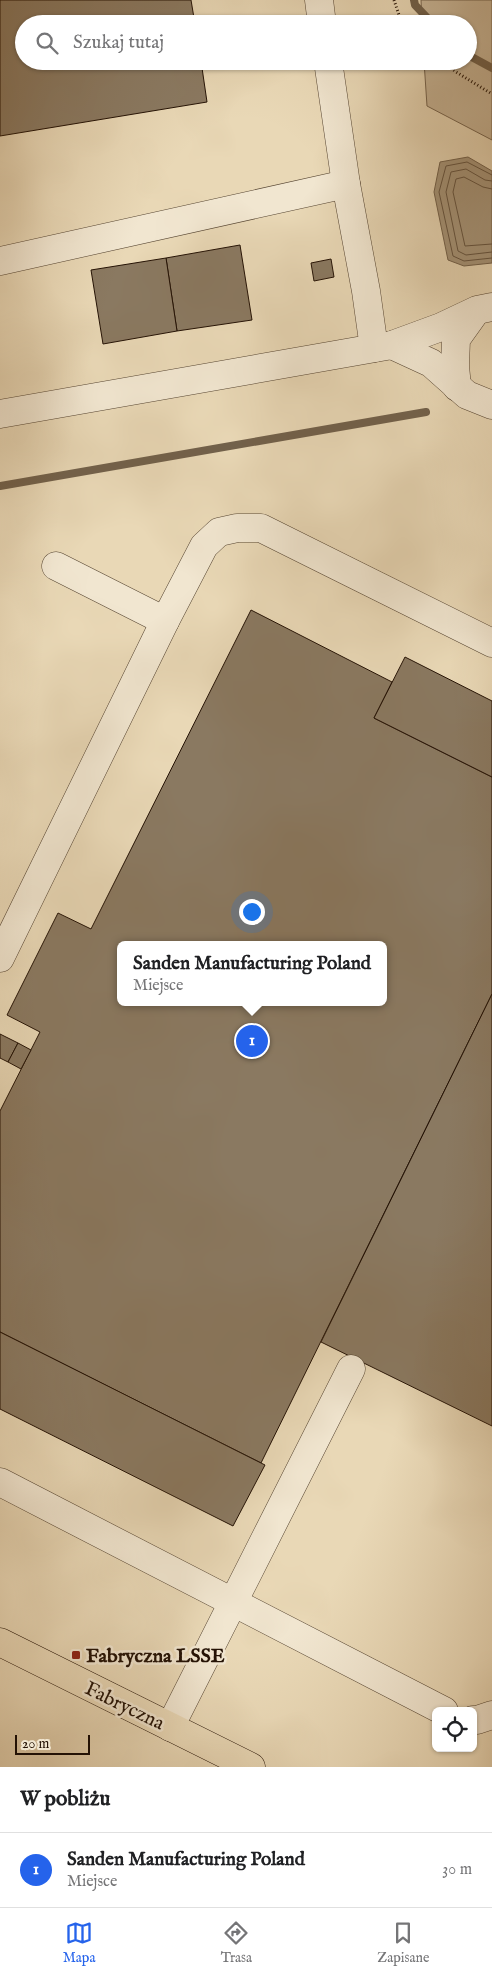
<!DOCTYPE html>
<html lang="pl">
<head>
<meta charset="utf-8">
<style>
	body { margin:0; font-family:"IM FELL English",serif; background:#f2f2f2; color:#202124 }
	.controls { position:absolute; right:15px; bottom:15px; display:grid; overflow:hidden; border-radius:8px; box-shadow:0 1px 4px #0004 }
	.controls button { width:45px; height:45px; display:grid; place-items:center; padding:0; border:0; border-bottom:1px solid #e0e0e0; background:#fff; color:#202124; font:25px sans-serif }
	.scale { position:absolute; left:15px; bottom:12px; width:75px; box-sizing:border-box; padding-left:5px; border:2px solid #241205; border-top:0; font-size:14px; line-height:18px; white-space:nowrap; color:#241205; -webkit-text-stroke:4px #f1e6d0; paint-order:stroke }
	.you { position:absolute; left:251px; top:911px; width:18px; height:18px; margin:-12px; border:4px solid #fff; border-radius:50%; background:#1a73e8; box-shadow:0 0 0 8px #1a73e833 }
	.badge { display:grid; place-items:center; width:32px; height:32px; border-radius:50%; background:#2563eb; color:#fff; font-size:16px; font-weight:700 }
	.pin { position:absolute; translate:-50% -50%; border:2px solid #fff; box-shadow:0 1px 5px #0006 }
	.popup { position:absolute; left:117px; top:941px; width:270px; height:65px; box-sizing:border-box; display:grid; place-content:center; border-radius:8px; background:#fff; filter:drop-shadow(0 1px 4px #0005); font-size:16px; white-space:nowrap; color:#757577 }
	.popup b { font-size:19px; color:#202124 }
	.popup::after { content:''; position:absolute; left:50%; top:100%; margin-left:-10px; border:10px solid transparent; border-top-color:#fff }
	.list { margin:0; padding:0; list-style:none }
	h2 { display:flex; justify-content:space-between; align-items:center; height:65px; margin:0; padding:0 20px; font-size:21px }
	h2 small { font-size:16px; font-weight:400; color:#757577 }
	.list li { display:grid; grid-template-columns:32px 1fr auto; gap:15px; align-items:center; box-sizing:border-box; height:75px; padding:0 20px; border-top:1px solid #e0e0e0 }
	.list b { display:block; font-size:19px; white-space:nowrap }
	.list p { margin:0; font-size:16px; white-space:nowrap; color:#757577 }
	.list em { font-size:16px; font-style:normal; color:#757577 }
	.icon { flex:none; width:28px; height:28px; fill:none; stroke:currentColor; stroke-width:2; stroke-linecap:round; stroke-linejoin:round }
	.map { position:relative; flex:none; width:492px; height:1767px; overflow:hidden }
	.search { position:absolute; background:#fff; box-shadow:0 1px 4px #0004; left:15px; right:15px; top:15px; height:55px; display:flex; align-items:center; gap:12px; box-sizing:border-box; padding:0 18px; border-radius:28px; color:#757577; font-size:19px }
	.sheet { height:140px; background:#fff }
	nav { display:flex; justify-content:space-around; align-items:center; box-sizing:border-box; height:70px; border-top:1px solid #e0e0e0; background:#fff; font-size:14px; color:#757577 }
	nav a { display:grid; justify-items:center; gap:2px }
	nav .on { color:#2563eb }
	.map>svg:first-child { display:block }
	.green { fill:#c8b698; stroke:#76644e }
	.water { fill:#a6957a; stroke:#72614b }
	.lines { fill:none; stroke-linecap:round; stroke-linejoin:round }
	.shore { stroke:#655440; stroke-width:1 }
	.stream { stroke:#72614b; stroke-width:8 }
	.building { fill:#8a7961; stroke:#241205; fill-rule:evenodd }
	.minor-casing { stroke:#554431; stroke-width:29 }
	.major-casing { stroke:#241205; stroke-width:29 }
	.path { stroke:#241205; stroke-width:3; stroke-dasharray:1 2.5; stroke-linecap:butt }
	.minor { stroke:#f1e6d0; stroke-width:28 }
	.major { stroke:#e9d8b6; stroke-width:28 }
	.poi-dot { fill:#8f2418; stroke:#f1e6d0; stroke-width:2 }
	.labels { text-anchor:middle; stroke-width:5; stroke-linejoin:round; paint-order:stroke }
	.poi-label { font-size:20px; font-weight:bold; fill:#241205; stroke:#f1e6d0; text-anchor:start }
	.street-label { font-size:20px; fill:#241205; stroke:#f1e6d0 }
</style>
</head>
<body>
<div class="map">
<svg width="492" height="1767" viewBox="0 0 492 1767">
	<rect width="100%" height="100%" fill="#e9d8b6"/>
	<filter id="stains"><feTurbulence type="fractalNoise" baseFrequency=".004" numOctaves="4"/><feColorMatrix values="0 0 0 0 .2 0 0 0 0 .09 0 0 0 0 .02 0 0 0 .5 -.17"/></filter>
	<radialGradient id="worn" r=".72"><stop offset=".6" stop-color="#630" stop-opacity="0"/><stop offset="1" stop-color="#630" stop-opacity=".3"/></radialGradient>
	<polygon class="green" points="421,0 492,0 492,140 427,106 424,61 468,61 468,24 422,24"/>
	<polygon class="water" points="468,157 492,171 492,263 464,266 448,260 434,192 440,162"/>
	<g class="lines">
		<g class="shore">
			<polyline points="492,175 467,162 446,166 439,192 453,256 464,261 492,258"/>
			<polyline points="492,181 485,180 466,169 451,172 446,192 458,251 466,255 492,252"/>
			<polyline points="492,189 483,187 464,177 456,179 453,192 465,246 492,244"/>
		</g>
		<g class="stream">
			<polyline points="414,0 415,5 433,24"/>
			<polyline points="468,55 492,68"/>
			<polyline points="0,486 426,412"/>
		</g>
	</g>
	<g class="building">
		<polygon points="0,0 191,0 195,24 24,24 24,61 201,61 207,102 0,136"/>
		<polygon points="240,245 252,320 177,331 166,258"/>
		<polygon points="166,258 177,331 103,344 91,270"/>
		<polygon points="331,259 334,277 314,281 311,263"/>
		<path d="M251,610l141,72 -18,36 118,59v217l-231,469 -261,-131v-221l40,-79 -33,-17 51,-102 33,16zM121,945h262v57h-262z"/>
		<polygon points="405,657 492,701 492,777 374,718"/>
		<polygon points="492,994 492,1426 321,1342"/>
		<polygon points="0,1034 18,1043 8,1062 0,1058"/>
		<polygon points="18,1043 31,1050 21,1069 8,1062"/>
		<polygon points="0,1332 265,1465 233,1526 0,1409"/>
	</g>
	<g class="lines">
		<g class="minor-casing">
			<g id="minor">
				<polyline points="319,0 322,24"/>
				<polyline points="328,61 346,184 366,291 374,348"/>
				<polyline points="0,261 346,184"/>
				<polyline points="392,345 431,363 467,395 492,405"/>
				<polyline points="457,387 455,366 456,339 476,311"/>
				<polyline points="0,414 392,345 441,327 477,310 492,307"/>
				<polyline points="56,566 165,621"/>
				<polyline points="0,958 165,621 204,546 219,532 237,528 261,528 492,643"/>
				<polyline points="0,1482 444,1711"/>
				<polyline points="473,1720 477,1720 492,1715"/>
				<polyline points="170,1727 351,1369"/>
			</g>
		</g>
		<g class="major-casing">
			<polyline id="major" points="0,1642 251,1767"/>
		</g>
		<g class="path">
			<polyline points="394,0 402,24"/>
			<polyline points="443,61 456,72 492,94"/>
		</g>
		<use href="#minor" class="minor"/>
		<use href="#major" class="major"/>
	</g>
	<rect class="poi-dot" x="71" y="1650" width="10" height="10" rx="2.5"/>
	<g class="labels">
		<g class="poi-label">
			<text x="86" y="1662">Fabryczna LSSE</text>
		</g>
		<g class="street-label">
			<text transform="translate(125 1705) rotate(26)" y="7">Fabryczna</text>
		</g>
	</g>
	<rect width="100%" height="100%" filter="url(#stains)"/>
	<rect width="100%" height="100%" fill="url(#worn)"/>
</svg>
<div class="controls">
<button><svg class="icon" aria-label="locate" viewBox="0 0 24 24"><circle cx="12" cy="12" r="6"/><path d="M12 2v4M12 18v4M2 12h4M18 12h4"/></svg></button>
</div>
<div class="scale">20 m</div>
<div class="you"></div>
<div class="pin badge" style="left:252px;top:1041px">1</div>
<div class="popup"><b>Sanden Manufacturing Poland</b>Miejsce</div>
<div class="search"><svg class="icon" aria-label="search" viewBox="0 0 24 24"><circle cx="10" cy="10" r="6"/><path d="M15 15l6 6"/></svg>Szukaj tutaj</div>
</div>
<section class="sheet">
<h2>W pobliżu<small></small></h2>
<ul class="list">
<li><span class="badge">1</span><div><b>Sanden Manufacturing Poland</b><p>Miejsce</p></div><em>30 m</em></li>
</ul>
</section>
<nav>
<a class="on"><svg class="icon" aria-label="map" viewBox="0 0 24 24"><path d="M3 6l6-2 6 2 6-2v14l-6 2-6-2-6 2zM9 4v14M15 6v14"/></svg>Mapa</a>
<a><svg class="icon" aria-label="directions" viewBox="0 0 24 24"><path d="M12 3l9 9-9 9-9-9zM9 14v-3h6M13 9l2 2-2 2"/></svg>Trasa</a>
<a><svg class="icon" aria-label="saved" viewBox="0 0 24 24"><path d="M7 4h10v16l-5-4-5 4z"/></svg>Zapisane</a>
</nav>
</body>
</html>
